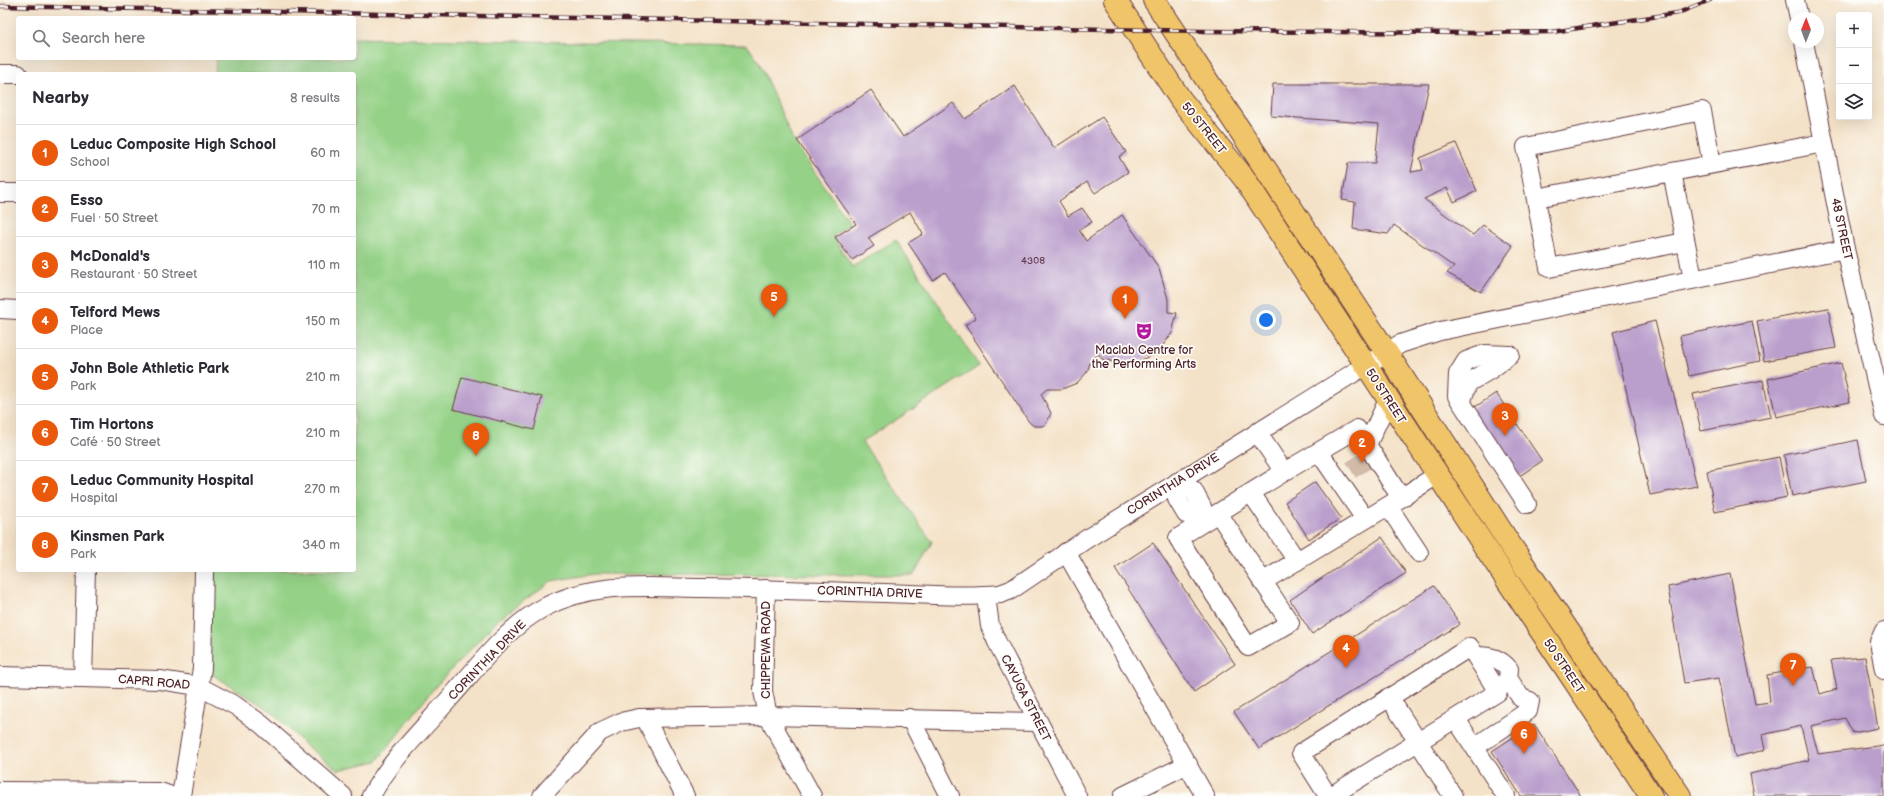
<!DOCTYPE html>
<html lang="en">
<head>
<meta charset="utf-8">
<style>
	body { margin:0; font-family:"Balsamiq Sans",sans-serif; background:#f2f2f3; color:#2b2b33 }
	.controls { position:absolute; right:12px; top:12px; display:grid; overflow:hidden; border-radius:4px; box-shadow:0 4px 16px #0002 }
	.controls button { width:36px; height:36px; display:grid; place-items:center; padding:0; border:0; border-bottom:1px solid #e1e1e2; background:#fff; color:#2b2b33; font:20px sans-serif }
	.compass { position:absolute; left:1788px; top:12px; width:36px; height:36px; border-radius:50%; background:#fff; box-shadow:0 4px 16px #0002; rotate:1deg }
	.you { position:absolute; left:1266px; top:320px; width:14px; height:14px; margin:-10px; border:3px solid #fff; border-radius:50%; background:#1a73e8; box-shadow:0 0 0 6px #1a73e833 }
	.badge { display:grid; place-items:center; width:26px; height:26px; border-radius:50%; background:#ea580c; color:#fff; font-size:13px; font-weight:700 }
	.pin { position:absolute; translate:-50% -33px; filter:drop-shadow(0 1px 2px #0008) }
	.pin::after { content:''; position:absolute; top:21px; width:14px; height:12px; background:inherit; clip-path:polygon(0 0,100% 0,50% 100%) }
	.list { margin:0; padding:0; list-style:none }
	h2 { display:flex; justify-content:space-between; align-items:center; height:52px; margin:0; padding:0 16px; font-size:17px }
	h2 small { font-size:13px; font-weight:400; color:#7c7c81 }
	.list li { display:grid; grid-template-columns:26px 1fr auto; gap:12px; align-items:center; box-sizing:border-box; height:56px; padding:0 16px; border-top:1px solid #e1e1e2 }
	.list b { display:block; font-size:15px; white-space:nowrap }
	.list p { margin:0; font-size:13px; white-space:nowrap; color:#7c7c81 }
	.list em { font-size:13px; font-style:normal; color:#7c7c81 }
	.icon { flex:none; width:22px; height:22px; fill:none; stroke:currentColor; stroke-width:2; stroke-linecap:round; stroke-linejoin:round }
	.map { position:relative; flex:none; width:1884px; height:796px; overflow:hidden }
	.search { position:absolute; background:#fff; box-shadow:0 4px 16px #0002; left:16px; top:16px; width:340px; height:44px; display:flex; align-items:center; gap:10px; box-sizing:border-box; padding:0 14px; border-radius:4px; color:#7c7c81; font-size:15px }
	.panel { position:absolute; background:#fff; box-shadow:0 4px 16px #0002; left:16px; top:72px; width:340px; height:500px; border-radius:4px }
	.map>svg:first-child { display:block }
	.green { fill:#95d287; stroke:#707859 }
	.building { fill:#ba9fcc }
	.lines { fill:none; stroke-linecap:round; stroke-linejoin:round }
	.minor-tunnel { stroke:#d2bba9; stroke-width:18; stroke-dasharray:18 9; stroke-linecap:butt }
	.minor-casing { stroke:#643c43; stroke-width:20 }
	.major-casing { stroke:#643c43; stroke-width:24 }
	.minor { stroke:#fff; stroke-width:18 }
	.major { stroke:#f0c469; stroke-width:22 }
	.rail-casing { stroke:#4a1f2b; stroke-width:4.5 }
	.rail { stroke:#fdfcf7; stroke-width:3; stroke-dasharray:9; stroke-linecap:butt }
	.labels { text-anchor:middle; stroke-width:3.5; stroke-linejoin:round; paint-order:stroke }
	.number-label { font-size:10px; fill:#663f53 }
	.street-label { font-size:12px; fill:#4a1f2b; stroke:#fdfcf7 }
	.poi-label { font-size:12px; fill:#4a1f2b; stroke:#fdfcf7 }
</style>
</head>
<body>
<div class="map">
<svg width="1884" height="796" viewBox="0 0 1884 796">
	<rect width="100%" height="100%" fill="#fdfcf7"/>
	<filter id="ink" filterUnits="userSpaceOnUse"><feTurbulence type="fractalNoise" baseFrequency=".025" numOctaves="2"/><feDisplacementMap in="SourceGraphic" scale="8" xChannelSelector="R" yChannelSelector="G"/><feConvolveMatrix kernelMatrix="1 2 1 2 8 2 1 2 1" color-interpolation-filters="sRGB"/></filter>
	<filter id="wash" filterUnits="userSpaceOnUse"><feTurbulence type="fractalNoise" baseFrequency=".012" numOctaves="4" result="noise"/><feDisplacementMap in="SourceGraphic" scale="16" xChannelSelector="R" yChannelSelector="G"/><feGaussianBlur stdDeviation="0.9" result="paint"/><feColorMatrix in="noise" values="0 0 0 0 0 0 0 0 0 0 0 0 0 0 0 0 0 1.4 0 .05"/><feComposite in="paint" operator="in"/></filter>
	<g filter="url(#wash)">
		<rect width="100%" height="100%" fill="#f4e2c8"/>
		<polygon class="green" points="354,38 747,45 759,62 794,142 850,224 833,236 852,267 896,240 979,366 862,442 932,542 914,575 594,574 551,581 499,619 435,687 377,761 338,770 304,744 271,711 202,668 204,570 354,570 354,74 215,74 216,58 354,58"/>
		<g id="blocks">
			<g class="building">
				<polygon points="1273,84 1429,84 1411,172 1423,170 1420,158 1456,143 1477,191 1454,202 1447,188 1424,199 1473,235 1483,225 1513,246 1481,292 1447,273 1454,267 1394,225 1388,234 1353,229 1355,202 1342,200 1348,163 1375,163 1379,124 1271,116"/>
				<polygon points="1015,86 1054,148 1102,117 1126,152 1119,157 1128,172 1095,193 1087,182 1059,201 1068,216 1082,208 1092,222 1079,230 1086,241 1122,215 1159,268 1168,299 1168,312 1177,313 1172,333 1158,352 1137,362 1126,363 1114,362 1102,359 1099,354 1091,360 1087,372 1077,383 1062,389 1047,389 1041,394 1051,413 1046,424 1042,426 1034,426 1029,422 965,325 976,318 945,272 933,280 908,243 923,234 910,212 868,238 874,246 852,260 835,237 856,224 797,140 871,90 903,137 953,103 965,119"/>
				<polygon points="1828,308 1836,348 1764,361 1757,321"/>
				<polygon points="1655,321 1697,486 1650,495 1613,332"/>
				<polygon points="1752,321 1760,361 1689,376 1680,336"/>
				<polygon points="1841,363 1850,402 1776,417 1768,379"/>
				<polygon points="462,377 542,397 534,430 453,409"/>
				<polygon points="1763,380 1771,417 1701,431 1693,394"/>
				<polygon points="1496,393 1542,461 1515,479 1469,411"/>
				<polygon points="1858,440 1866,481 1792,496 1784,455"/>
				<polygon points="1779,457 1787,497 1715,512 1707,471"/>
				<polygon points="1315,482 1341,518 1309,539 1285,502"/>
				<polygon points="1382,537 1406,573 1312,634 1290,600"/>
				<polygon points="1153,543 1235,664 1194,692 1115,568"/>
				<polygon points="1730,574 1755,704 1770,702 1767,675 1813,667 1820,694 1837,689 1831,660 1865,657 1878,728 1853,733 1845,718 1811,726 1818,754 1884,745 1884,796 1754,796 1750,774 1809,760 1801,726 1762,735 1765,750 1735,757 1719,678 1684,683 1668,587"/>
				<polygon points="1434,586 1460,624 1259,749 1234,712"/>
				<polygon points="1534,724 1581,796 1521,796 1492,751"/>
			</g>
		</g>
	</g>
	<g filter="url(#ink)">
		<use href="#blocks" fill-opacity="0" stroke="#643c43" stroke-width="1"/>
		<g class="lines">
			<polyline class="minor-tunnel" points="1351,470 1367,460"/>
			<g class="minor-casing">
				<g id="minor">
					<polyline points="1795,0 1799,18"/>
					<polyline points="1804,42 1845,249 1884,416"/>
					<polyline points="0,74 18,74"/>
					<polyline points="1672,172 1693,279"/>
					<polyline points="0,193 18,193"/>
					<polyline points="1536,198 1824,143"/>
					<polyline points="1685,242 1549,268 1526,147 1702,111 1712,164"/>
					<polyline points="0,309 18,310"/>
					<polyline points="1510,355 1485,354 1466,361 1458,374 1457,396 1527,504"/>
					<polyline points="1462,403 1463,397 1468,383 1490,370 1510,355"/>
					<polyline points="1257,432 1284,472 1357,429 1401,498 1437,475"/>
					<polyline points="1367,445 1388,400"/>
					<polyline points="1319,452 1365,519"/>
					<polyline points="1177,482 1181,489 1177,499 1186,514 1199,515"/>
					<polyline points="1181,489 1193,490 1202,507 1199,515"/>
					<polyline points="1251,493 1297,561"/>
					<polyline points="1388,506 1419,553"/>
					<polyline points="1218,513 1290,623 1248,647 1178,538 1284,472"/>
					<polyline points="1066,552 1205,796"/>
					<polyline points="1262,582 1401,498"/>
					<polyline points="766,589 763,691 768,716 812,796"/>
					<polyline points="986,596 990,626 997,642 1077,796"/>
					<polyline points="1884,631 1879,642 1884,670"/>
					<polyline points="0,676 160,680 198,686 236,706 261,724 343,796"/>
					<polyline points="83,678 86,570"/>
					<polyline points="1389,697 1453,796"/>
					<polyline points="645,718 685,796"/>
					<polyline points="910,718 950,796"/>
					<polyline points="1456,719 1506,796"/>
					<path d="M1475,747l53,-36 2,-10 -9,-3 -13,-20 1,-9c-9,-11 -18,-13 -33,-13"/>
					<polyline points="0,791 160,792 171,796"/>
					<polyline points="181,796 202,668 204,570"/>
					<path d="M371,796c20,-37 52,-67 79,-98 27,-30 57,-71 93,-90 51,-27 103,-21 158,-20 61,1 123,3 184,5 38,1 77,5 115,1l11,-4 77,-52 312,-194 40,-13 405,-82"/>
					<polyline points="542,796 600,732 621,722 639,718 768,716 1038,722"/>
					<polyline points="1123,796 1188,764"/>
					<polyline points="1328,796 1301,753 1470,647 1498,692 1331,796"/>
				</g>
			</g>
			<g class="major-casing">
				<g id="major">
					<polyline points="1115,0 1181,100 1244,178 1485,547 1651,796"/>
					<polyline points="1154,0 1387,353 1509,543 1680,796"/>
				</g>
			</g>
			<use href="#minor" class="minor"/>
			<use href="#major" class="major"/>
			<g class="rail-casing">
				<polyline id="rail" points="0,6 1201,31 1473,33 1552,32 1678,13 1710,0"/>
			</g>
			<use href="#rail" class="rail"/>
		</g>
	</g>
	<defs>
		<g id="theatre-bare" transform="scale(1.38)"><path d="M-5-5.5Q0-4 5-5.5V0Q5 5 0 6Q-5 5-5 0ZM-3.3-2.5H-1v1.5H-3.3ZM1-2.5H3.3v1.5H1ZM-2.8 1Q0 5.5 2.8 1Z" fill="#b5179e" stroke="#fdfcf7" stroke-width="2.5" paint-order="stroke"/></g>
	</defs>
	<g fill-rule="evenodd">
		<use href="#theatre-bare" x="1144" y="331"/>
	</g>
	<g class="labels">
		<g class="number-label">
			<text x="1033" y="264">4308</text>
		</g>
		<g class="street-label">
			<text transform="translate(1204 128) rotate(51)" y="4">50 STREET</text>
			<text transform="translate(1842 229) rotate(78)" y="4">48 STREET</text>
			<text transform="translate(1386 396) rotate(57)" y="4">50 STREET</text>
			<text transform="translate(1173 484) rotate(-32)" y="4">CORINTHIA DRIVE</text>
			<text transform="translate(870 592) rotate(2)" y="4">CORINTHIA DRIVE</text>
			<text transform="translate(766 650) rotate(-90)" y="4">CHIPPEWA ROAD</text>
			<text transform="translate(487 660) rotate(-46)" y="4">CORINTHIA DRIVE</text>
			<text transform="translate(1564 666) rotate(56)" y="4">50 STREET</text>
			<text transform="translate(154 682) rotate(5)" y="4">CAPRI ROAD</text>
			<text transform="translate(1026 698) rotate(63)" y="4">CAYUGA STREET</text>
		</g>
		<g class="poi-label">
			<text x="1144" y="354">Maclab Centre for<tspan x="1144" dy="14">the Performing Arts</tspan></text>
		</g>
	</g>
</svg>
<div class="controls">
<button>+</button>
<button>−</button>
<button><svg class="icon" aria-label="layers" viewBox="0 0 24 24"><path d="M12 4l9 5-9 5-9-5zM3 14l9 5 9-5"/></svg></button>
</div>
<svg class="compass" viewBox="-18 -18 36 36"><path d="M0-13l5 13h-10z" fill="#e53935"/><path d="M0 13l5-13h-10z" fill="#7c7c81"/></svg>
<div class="you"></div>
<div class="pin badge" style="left:1125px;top:319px">1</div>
<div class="pin badge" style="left:1362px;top:463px">2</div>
<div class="pin badge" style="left:1505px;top:436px">3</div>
<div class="pin badge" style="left:1346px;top:668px">4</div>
<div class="pin badge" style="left:774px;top:317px">5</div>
<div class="pin badge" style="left:1524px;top:754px">6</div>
<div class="pin badge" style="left:1793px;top:686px">7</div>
<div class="pin badge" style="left:476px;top:456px">8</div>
<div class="search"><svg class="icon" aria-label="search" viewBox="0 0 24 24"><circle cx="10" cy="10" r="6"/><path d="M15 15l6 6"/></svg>Search here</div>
<section class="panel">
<h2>Nearby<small>8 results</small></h2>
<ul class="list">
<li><span class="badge">1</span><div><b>Leduc Composite High School</b><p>School</p></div><em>60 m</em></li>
<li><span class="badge">2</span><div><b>Esso</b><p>Fuel · 50 Street</p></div><em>70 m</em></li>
<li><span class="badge">3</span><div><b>McDonald's</b><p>Restaurant · 50 Street</p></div><em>110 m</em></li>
<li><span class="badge">4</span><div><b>Telford Mews</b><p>Place</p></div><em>150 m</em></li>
<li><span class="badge">5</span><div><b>John Bole Athletic Park</b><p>Park</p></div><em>210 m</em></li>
<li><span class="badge">6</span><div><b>Tim Hortons</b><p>Café · 50 Street</p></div><em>210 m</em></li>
<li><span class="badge">7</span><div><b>Leduc Community Hospital</b><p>Hospital</p></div><em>270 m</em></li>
<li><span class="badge">8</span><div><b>Kinsmen Park</b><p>Park</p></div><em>340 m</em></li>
</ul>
</section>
</div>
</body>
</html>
